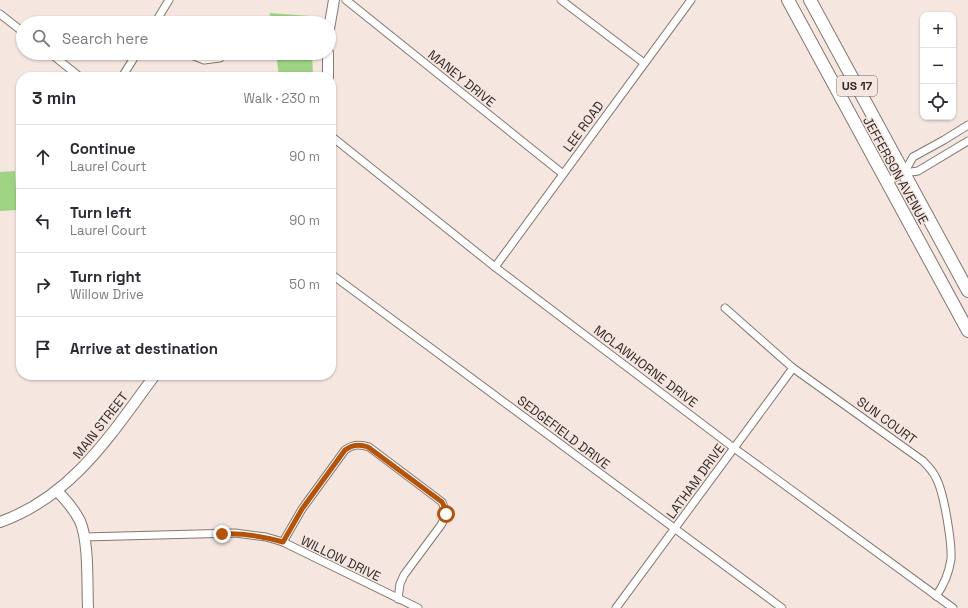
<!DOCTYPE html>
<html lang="en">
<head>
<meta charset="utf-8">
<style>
	body { margin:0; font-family:"Space Grotesk",sans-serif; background:#f7f7f7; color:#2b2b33 }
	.controls { position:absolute; right:12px; top:12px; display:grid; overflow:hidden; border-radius:8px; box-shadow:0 1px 3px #0004 }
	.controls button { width:36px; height:36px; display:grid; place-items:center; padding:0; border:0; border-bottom:1px solid #e1e1e2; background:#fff; color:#2b2b33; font:20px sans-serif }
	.stop { position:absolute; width:12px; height:12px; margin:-9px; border:3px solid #b45309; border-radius:50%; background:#fff }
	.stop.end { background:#b45309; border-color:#fff; box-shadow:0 1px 4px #0008 }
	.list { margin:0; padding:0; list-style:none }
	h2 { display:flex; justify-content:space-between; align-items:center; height:52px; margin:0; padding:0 16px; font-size:17px }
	h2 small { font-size:13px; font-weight:400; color:#7c7c81 }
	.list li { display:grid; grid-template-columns:26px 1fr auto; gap:12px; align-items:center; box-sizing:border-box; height:64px; padding:0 16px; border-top:1px solid #e1e1e2 }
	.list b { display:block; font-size:15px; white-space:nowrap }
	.list p { margin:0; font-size:13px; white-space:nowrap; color:#7c7c81 }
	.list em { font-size:13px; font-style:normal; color:#7c7c81 }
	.icon { flex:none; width:22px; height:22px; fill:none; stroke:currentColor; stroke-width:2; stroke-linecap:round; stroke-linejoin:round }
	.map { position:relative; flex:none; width:968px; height:608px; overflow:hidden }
	.search { position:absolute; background:#fff; box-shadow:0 1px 3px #0004; left:16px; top:16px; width:320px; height:44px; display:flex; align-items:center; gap:10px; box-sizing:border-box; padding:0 14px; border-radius:22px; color:#7c7c81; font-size:15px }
	.panel { position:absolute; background:#fff; box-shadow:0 1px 3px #0004; left:16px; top:72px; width:320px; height:308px; border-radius:16px }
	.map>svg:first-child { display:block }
	.green { fill:#9ed384 }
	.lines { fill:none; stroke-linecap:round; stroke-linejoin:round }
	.street-casing { stroke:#857771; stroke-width:9 }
	.secondary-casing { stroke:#857771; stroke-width:12 }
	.primary-casing { stroke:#857771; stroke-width:14 }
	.street { stroke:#fff; stroke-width:7 }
	.secondary { stroke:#fff; stroke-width:10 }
	.primary { stroke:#fff; stroke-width:12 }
	.route { stroke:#b45309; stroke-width:5 }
	.labels { text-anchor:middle; stroke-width:3; stroke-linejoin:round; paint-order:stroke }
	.shield { fill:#f6e6e0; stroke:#6b625e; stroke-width:1 }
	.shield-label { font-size:12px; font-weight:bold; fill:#2f2927 }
	.street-label { font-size:13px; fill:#2f2927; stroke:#f6e6e0 }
</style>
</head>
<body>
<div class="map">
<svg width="968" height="608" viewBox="0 0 968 608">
	<rect width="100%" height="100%" fill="#f6e6e0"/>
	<g class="green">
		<polygon points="270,13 310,16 310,23 269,23"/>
		<polygon points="276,53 312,53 313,77 279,77"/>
		<polygon points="15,171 17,210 0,211 0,172"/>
	</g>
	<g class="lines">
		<g class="street-casing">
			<g id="street">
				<polyline points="346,0 563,174"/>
				<polyline points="561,0 644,63"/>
				<polyline points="0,14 23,32"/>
				<polyline points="155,23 169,0"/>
				<polyline points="50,53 80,77"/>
				<polyline points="187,53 204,60 220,58"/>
				<polyline points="122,77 137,53"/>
				<polyline points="331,136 495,267 734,448 953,608"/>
				<polyline points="904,173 913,157 944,140 968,125"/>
				<polyline points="886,182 904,173 918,171 968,141"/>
				<polyline points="495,267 691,0"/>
				<polyline points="331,274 782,608"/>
				<path d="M725,308l68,60 130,93c5,5 10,10 13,17 8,14 16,65 15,81 -2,14 -7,26 -15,37"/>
				<polyline points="84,537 235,533 266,537 283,542 418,608"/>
				<path d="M283,542l19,-33 43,-59c8,-6 15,-6 24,-3l73,55c4,9 4,15 -1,23l-37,50 -4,9 -2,15"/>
				<polyline points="616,608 793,368"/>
			</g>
		</g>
		<g class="secondary-casing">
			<g id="secondary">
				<polyline points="329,29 334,0"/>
				<polyline points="328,53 328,77"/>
				<path d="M57,491c9,9 17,18 23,30 9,20 7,64 8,87"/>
				<path d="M0,522c73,-26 111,-88 155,-147"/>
			</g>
		</g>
		<g class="primary-casing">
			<g id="primary">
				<polyline points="788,0 968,331"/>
				<polyline points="810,0 968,291"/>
			</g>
		</g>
		<use href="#street" class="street"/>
		<use href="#secondary" class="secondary"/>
		<use href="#primary" class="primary"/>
	</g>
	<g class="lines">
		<path class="route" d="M222,534c21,-1 40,2 61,8l19,-33 43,-59c8,-6 15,-6 23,-3l74,55 3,6 1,6"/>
	</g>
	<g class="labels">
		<rect class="shield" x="837" y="76" width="40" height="20" rx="3"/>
		<g class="shield-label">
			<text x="857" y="90">US 17</text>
		</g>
		<g class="street-label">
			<text transform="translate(462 78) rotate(39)" y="5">MANEY DRIVE</text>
			<text transform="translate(583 126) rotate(-54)" y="5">LEE ROAD</text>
			<text transform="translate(896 170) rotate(61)" y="5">JEFFERSON AVENUE</text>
			<text transform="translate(646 366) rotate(37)" y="5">MCLAWHORNE DRIVE</text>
			<text transform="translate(887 420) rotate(36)" y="5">SUN COURT</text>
			<text transform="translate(100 425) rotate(-52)" y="5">MAIN STREET</text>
			<text transform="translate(564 432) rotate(37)" y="5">SEDGEFIELD DRIVE</text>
			<text transform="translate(695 481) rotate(-54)" y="5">LATHAM DRIVE</text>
			<text transform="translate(341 558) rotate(26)" y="5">WILLOW DRIVE</text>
		</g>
	</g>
</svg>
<div class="controls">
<button>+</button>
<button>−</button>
<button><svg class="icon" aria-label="locate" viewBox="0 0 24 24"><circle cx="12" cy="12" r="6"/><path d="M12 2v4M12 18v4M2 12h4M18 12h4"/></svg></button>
</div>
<div class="stop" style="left:446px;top:514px"></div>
<div class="stop end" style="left:222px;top:534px"></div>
<div class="search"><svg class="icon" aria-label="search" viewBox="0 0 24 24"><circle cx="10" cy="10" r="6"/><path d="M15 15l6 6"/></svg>Search here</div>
<section class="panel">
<h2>3 min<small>Walk · 230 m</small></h2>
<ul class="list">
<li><svg class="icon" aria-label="ahead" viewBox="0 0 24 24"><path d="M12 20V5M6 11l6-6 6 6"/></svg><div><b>Continue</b><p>Laurel Court</p></div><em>90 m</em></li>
<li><svg class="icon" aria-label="left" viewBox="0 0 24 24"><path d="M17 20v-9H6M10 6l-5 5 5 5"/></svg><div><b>Turn left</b><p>Laurel Court</p></div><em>90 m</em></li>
<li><svg class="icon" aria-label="right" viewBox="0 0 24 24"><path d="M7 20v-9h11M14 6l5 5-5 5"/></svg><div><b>Turn right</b><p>Willow Drive</p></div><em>50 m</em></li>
<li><svg class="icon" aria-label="arrive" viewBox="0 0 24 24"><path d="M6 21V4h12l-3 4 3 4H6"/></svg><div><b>Arrive at destination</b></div></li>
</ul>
</section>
</div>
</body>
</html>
